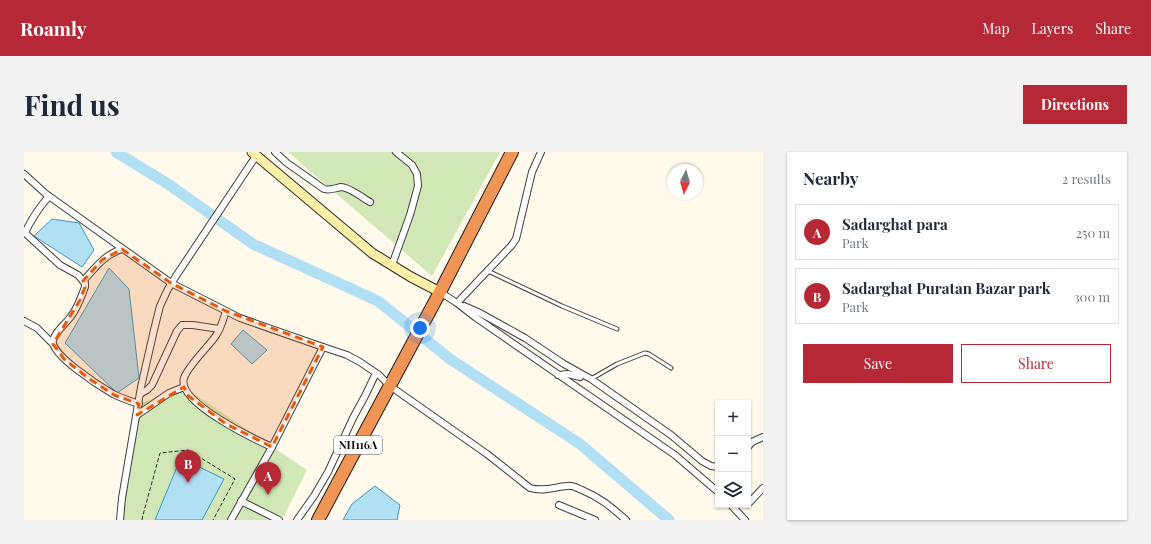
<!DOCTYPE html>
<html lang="en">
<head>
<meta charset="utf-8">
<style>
	body { margin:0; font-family:"Playfair Display",serif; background:#f2f2f3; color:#1f2937 }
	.controls { position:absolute; right:12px; bottom:12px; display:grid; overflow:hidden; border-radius:0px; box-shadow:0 1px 3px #0004 }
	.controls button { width:36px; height:36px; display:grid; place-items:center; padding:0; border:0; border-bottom:1px solid #e0e1e3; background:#fff; color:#1f2937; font:20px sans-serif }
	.compass { position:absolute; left:643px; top:12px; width:36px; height:36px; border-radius:50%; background:#fff; box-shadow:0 1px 3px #0004; rotate:185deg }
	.you { position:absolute; left:396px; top:176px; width:14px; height:14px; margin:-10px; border:3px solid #fff; border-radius:50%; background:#1a73e8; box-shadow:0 0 0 6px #1a73e833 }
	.badge { display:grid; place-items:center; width:26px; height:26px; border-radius:50%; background:#b72836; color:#fff; font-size:13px; font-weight:700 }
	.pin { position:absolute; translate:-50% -33px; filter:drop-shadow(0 1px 2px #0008) }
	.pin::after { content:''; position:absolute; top:21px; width:14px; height:12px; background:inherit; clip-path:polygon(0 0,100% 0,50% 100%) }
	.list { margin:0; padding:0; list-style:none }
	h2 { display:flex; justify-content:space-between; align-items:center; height:52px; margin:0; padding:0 16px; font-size:17px }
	h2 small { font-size:13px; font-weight:400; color:#747a83 }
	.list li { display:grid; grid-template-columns:26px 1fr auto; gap:12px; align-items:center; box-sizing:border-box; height:56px; margin:0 8px 8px; padding:0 8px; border:1px solid #e0e1e3; border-radius:0px }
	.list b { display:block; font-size:15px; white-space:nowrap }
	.list p { margin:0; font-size:13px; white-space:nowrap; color:#747a83 }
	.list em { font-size:13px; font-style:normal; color:#747a83 }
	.actions { display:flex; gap:8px; padding:12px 16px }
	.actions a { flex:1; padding:9px 0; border:1px solid #b72836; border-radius:0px; text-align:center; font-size:14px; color:#b72836 }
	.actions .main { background:#b72836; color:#fff }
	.icon { flex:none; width:22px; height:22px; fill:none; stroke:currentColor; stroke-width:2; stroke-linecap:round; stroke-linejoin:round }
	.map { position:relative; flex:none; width:739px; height:368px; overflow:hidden; border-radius:0px }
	header { display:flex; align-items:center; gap:24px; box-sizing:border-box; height:56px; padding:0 20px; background:#b72836; color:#fff }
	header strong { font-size:19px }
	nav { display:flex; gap:22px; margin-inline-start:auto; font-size:14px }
	.intro { display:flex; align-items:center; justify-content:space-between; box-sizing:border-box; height:96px; padding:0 24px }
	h1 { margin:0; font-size:28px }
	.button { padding:10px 18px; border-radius:0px; background:#b72836; color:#fff; font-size:14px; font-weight:700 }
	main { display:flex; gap:24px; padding:0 24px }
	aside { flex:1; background:#fff; border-radius:0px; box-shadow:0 1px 3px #0004 }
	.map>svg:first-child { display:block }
	.green { fill:#d2e7b6 }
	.water { fill:#b1dff4; stroke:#3a98c9 }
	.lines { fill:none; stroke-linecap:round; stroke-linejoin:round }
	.river { stroke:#b1dff4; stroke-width:11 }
	.lane-casing { stroke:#3f3f3f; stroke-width:5 }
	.street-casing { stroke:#3f3f3f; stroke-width:8 }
	.secondary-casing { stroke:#2e2e2e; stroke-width:11 }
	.highway-casing { stroke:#1d1d1d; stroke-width:14 }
	.path { stroke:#2e2e2e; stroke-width:1; stroke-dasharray:4 2; stroke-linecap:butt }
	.lane { stroke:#fff; stroke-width:3 }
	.street { stroke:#fff; stroke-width:6 }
	.secondary { stroke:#fdefa7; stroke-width:9 }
	.highway { stroke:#f19557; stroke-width:12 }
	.marked { fill:#e8590c; fill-opacity:0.2; stroke:#e8590c; stroke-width:3; stroke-dasharray:8 5; stroke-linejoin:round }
	.labels { text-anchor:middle; stroke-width:4; stroke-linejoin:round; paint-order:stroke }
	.shield { fill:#fff; stroke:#555; stroke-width:1 }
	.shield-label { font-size:11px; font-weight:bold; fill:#0c0c0c }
</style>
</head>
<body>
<header>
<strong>Roamly</strong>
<nav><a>Map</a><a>Layers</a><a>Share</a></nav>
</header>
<div class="intro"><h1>Find us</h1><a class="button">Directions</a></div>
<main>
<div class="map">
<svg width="739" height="368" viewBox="0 0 739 368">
	<rect width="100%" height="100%" fill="#fffaeb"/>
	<g class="green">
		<polygon points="264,0 476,0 408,124"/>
		<polygon points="160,235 283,318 258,368 98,368 115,252"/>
	</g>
	<g class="water">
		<polygon points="28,67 55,71 70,98 58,115 10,84"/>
		<polygon points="85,116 105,137 115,226 93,241 41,191"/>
		<polygon points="219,178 243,198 228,212 207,192"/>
		<polygon points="155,310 167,311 200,327 178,368 131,368"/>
		<polygon points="351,334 376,353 373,368 319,368 328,352"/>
	</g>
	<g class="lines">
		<polyline class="river" points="92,0 144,32 229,92 354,149 426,207 556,292 645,368"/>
		<g class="lane-casing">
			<g id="lane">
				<polyline points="464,119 538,154 593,177"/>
				<polyline points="567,227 593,212 621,201 625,202 647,216"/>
			</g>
		</g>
		<g class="street-casing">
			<g id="street">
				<path d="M251,0l12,11 37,26c6,2 11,-1 17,-2 8,0 22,11 29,15"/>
				<path d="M0,22l22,20 125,89 69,35 83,29 24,8 13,7 19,13 11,11 97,68 43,34c13,4 25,-1 37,-2 6,-1 10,2 15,4 19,8 29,17 44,30"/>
				<path d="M0,80l36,33 18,10 7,8v4c-4,10 -7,20 -13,28 -5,8 -16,15 -19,25 -4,14 48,47 60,54 8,4 17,7 26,10"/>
				<path d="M1,81c6,-14 14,-25 24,-37"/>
				<polyline points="368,113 386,63 394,34 393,22 388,13 372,0"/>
				<path d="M59,129c13,-14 21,-26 39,-32"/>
				<polyline points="416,140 433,151 451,165 651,303 694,340"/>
				<polyline points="433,151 487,94 492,87 508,20 517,0"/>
				<polyline points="440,154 456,161 501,186 540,212 567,227 647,283 678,309 687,314 694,315"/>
				<path d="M202,159c-3,9 -5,18 -11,26 -8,11 -27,29 -31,41 -8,24 70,61 88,69"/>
				<polyline points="0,169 13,176 29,192"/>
				<polyline points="534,223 544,222 556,225"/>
				<polyline points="116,242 123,238 128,233 153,179 158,173 169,173 195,177"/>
				<polyline points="113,263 145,241 160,235"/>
				<polyline points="724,295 728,290 739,285"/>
				<polyline points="217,349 255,368"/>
				<polyline points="724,352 739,336"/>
				<polyline points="535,353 571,368"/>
				<polyline points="707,353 721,368"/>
				<polyline points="96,368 98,346 117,235 130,178 136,154 144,137 152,124 232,4"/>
				<polyline points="207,368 248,295 299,195"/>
				<polyline points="273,368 290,344 304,320 329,266 341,244 352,221"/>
			</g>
		</g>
		<g class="secondary-casing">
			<polyline id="secondary" points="228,0 348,101 387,125 416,140"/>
		</g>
		<g class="highway-casing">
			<polyline id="highway" points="294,368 416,140 488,0"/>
		</g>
		<polyline class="path" points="118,368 119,363 136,301 164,298 211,327 189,368"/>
		<use href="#lane" class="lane"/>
		<use href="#street" class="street"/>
		<use href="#secondary" class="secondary"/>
		<use href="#highway" class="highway"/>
	</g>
	<path class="marked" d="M98,97l49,34 55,28 97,36 -51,100 -46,-23 -39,-29 -3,-8 -47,28 2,-11 -25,-9 -26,-17 -24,-19 -11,-15 27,-44 5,-13 -2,-6 19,-21z"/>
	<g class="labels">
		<rect class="shield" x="310" y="284" width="48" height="18" rx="3"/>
		<g class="shield-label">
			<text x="334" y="297">NH116A</text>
		</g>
	</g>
</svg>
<div class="controls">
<button>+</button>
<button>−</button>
<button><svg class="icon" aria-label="layers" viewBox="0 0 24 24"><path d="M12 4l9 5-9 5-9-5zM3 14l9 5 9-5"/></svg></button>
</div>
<svg class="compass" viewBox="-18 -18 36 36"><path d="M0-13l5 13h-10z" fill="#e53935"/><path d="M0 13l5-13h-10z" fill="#747a83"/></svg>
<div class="you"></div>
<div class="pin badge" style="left:244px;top:343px">A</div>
<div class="pin badge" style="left:164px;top:331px">B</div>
</div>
<aside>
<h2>Nearby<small>2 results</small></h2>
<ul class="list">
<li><span class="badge">A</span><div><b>Sadarghat para</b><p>Park</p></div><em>250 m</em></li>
<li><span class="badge">B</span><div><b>Sadarghat Puratan Bazar park</b><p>Park</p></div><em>300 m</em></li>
</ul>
<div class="actions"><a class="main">Save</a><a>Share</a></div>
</aside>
</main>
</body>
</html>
